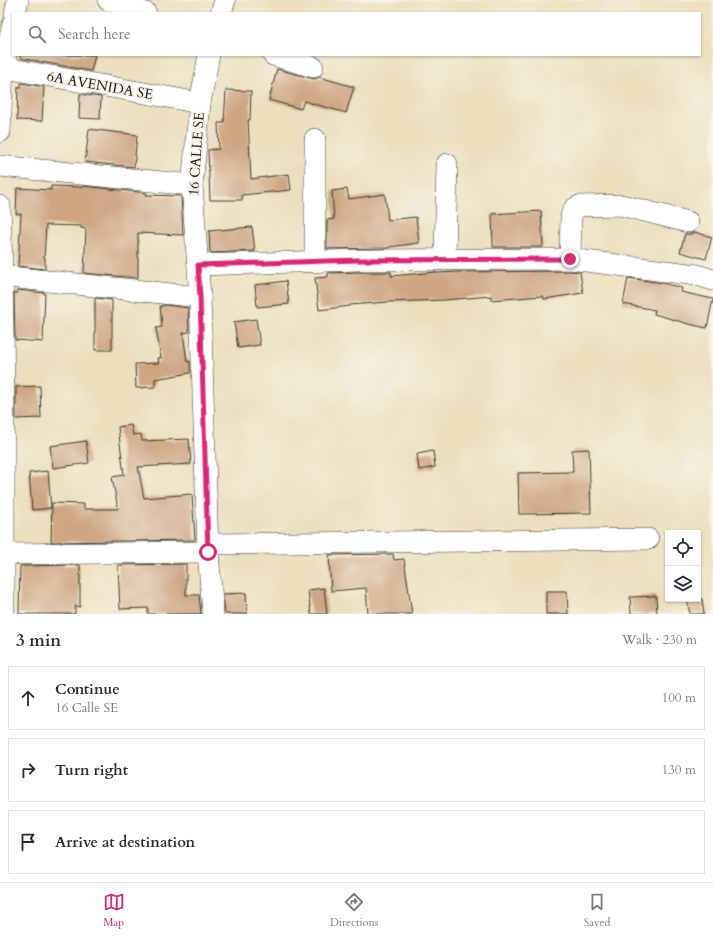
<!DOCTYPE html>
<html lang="en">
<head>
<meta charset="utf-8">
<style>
	body { margin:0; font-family:Cardo,serif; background:#f7f7f7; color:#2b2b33 }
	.controls { position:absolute; right:12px; bottom:12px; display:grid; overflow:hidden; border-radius:0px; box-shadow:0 1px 3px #0004 }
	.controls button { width:36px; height:36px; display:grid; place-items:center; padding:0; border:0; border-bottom:1px solid #e1e1e2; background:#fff; color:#2b2b33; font:20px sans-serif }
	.stop { position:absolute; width:12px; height:12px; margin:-9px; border:3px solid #db2777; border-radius:50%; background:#fff }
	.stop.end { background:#db2777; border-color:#fff; box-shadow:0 1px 4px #0008 }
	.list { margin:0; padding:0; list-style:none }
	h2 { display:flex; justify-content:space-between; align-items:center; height:52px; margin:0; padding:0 16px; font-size:17px }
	h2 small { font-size:13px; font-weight:400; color:#7c7c81 }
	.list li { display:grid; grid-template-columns:26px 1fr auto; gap:12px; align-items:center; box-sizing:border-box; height:64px; margin:0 8px 8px; padding:0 8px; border:1px solid #e1e1e2; border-radius:0px }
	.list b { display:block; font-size:15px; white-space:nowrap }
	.list p { margin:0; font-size:13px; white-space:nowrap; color:#7c7c81 }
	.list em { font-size:13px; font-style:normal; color:#7c7c81 }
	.icon { flex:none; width:22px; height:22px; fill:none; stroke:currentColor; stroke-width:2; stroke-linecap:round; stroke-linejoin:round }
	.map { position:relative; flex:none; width:713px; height:614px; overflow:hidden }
	.search { position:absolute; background:#fff; box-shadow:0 1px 3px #0004; left:12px; right:12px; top:12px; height:44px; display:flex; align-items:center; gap:10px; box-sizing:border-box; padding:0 14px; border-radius:0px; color:#7c7c81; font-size:15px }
	.sheet { height:268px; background:#fff }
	nav { display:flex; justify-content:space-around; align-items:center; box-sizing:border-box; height:56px; border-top:1px solid #e1e1e2; background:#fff; font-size:11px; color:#7c7c81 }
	nav a { display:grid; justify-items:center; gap:2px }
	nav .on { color:#db2777 }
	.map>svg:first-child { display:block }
	.building { fill:#cea682 }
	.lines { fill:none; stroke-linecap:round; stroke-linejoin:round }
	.minor-casing { stroke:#3b3934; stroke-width:22 }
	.minor { stroke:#fff; stroke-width:21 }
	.route { stroke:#db2777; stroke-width:5 }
	.labels { text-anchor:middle; stroke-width:3.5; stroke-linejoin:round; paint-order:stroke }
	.street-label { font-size:14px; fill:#1c1c1c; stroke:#f7f3e8 }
</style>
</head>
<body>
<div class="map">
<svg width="713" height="614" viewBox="0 0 713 614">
	<rect width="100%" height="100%" fill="#f7f3e8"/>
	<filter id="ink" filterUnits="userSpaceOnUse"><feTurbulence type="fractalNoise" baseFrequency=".025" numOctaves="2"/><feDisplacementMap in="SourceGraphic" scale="8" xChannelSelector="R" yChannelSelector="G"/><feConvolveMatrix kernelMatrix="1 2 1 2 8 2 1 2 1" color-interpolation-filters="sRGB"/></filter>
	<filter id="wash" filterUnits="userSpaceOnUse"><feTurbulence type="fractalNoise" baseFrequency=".012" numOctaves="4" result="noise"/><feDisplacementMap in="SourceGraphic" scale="16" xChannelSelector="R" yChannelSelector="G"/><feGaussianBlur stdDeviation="0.9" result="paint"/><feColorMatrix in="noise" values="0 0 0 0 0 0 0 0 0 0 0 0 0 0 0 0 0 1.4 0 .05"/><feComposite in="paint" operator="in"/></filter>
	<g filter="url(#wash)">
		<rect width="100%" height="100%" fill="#ecdfbe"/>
		<g id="blocks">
			<g class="building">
				<polygon points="20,55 95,55 91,71 20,58"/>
				<polygon points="277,69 310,78 315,79 319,77 354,87 346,113 304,101 301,109 269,100"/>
				<polygon points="21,83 44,87 42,121 17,120 18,87 21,87"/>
				<polygon points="226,90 251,91 250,120 248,120 251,179 289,174 291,190 242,195 242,200 210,200 208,150 219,149 218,123 224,123"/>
				<polygon points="80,94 101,97 100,119 79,118"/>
				<polygon points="89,129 137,135 134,167 85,162"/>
				<polygon points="51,186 83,187 83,186 147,193 146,195 181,196 183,235 138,233 138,278 84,273 86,229 81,228 81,226 46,225 44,258 45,258 45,269 18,266 21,214 16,214 17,188 51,190"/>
				<polygon points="347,189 349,199 385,194 388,220 416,217 419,243 389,247 389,248 327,249 327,220 334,219 332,191"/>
				<polygon points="541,211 543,247 493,247 492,214"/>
				<polygon points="252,227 255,251 210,253 209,231"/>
				<polygon points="694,232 712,237 706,259 680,252 685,234 691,234"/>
				<polygon points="569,271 580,272 583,293 544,299 543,296 491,300 491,296 445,300 388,302 350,305 350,306 319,310 315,278 328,277 328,273 358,272 391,272 391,276 436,272 436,273 458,272"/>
				<polygon points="628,278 662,283 682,288 681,292 713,299 707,328 689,324 654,314 655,310 623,304"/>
				<polygon points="286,281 289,304 257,307 255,285"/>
				<polygon points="17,290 45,293 43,342 15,340 14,293 17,293"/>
				<polygon points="95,298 112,300 112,350 95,350"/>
				<polygon points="166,305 188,308 189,332 183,333 187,362 190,361 190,373 155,379 155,387 136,388 135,364 159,363 158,358 161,358 156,328 162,327 160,306"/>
				<polygon points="256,319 260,345 238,348 234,322"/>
				<polygon points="40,386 41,418 16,419 16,387"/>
				<polygon points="131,425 133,435 141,434 142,441 189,439 191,464 138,467 144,498 192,494 195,540 51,542 52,503 84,504 84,509 118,509 112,477 124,475 118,427"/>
				<polygon points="86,441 89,463 53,468 50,446"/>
				<polygon points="589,449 591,513 519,514 518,473 573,472 572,450"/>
				<polygon points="433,451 435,467 419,470 417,454"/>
				<polygon points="48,471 51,508 32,510 29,473"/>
				<polygon points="393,554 394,560 404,559 412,614 368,614 366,588 331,591 329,555"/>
				<polygon points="186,564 186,595 199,595 201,614 148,614 148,608 120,609 118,565"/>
				<polygon points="80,565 80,607 75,606 75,614 19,614 20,566"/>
				<polygon points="324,588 327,614 311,614 308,590"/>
				<polygon points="546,591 567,591 568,614 546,614"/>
				<polygon points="246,593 247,614 225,614 223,594"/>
				<polygon points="656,596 657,614 631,614 630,597"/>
				<polygon points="687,599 702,599 704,614 690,614"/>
			</g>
		</g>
	</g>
	<g filter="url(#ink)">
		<use href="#blocks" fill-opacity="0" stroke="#3b3934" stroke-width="1"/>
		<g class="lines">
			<g class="minor-casing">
				<g id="minor">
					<polyline points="108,0 146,13"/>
					<polyline points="15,13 18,0"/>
					<polyline points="221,13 225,0"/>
					<polyline points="209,55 200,103 192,185 200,297 208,552 213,614"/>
					<polyline points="273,55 313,67"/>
					<polyline points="0,67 200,103"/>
					<polyline points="0,132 3,68 13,24"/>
					<polyline points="0,166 192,185"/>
					<path d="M0,206c5,136 4,272 4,408"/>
					<polyline points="570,259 571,216 574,209 579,206 621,205 688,222"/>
					<polyline points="445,260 447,164"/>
					<polyline points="315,262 315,139"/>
					<polyline points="198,265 358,260 570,259 697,275 713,280"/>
					<polyline points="0,276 200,297"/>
					<polyline points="208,544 648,539"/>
					<polyline points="0,554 208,552"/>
				</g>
			</g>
			<use href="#minor" class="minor"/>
		</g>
	</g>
	<g class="lines" filter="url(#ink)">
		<polyline class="route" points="208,552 200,297 198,265 358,260 570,259"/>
	</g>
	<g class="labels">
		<g class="street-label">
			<text transform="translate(100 85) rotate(10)" y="5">6A AVENIDA SE</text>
			<text transform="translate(196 154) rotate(-86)" y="5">16 CALLE SE</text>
		</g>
	</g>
</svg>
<div class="controls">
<button><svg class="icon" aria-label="locate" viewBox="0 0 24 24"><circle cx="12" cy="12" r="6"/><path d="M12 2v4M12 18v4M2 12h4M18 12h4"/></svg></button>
<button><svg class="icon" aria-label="layers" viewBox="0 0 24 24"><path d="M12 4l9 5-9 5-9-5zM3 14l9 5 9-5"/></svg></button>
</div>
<div class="stop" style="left:208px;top:552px"></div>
<div class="stop end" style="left:570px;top:259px"></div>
<div class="search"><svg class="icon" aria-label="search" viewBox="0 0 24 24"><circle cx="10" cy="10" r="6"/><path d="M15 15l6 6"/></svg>Search here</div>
</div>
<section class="sheet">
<h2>3 min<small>Walk · 230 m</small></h2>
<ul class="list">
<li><svg class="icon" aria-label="ahead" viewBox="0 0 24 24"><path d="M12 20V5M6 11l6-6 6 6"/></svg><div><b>Continue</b><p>16 Calle SE</p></div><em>100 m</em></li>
<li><svg class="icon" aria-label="right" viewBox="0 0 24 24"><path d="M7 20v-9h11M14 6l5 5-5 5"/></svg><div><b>Turn right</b></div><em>130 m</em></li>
<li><svg class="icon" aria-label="arrive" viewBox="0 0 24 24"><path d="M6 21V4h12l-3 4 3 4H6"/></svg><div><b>Arrive at destination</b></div></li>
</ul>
</section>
<nav>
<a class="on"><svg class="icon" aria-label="map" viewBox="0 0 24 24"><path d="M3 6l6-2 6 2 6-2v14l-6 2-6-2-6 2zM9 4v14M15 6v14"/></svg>Map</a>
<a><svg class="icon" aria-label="directions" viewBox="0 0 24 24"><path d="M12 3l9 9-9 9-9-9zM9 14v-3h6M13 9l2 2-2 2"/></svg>Directions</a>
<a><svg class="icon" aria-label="saved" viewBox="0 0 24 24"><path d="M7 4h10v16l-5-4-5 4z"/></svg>Saved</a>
</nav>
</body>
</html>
